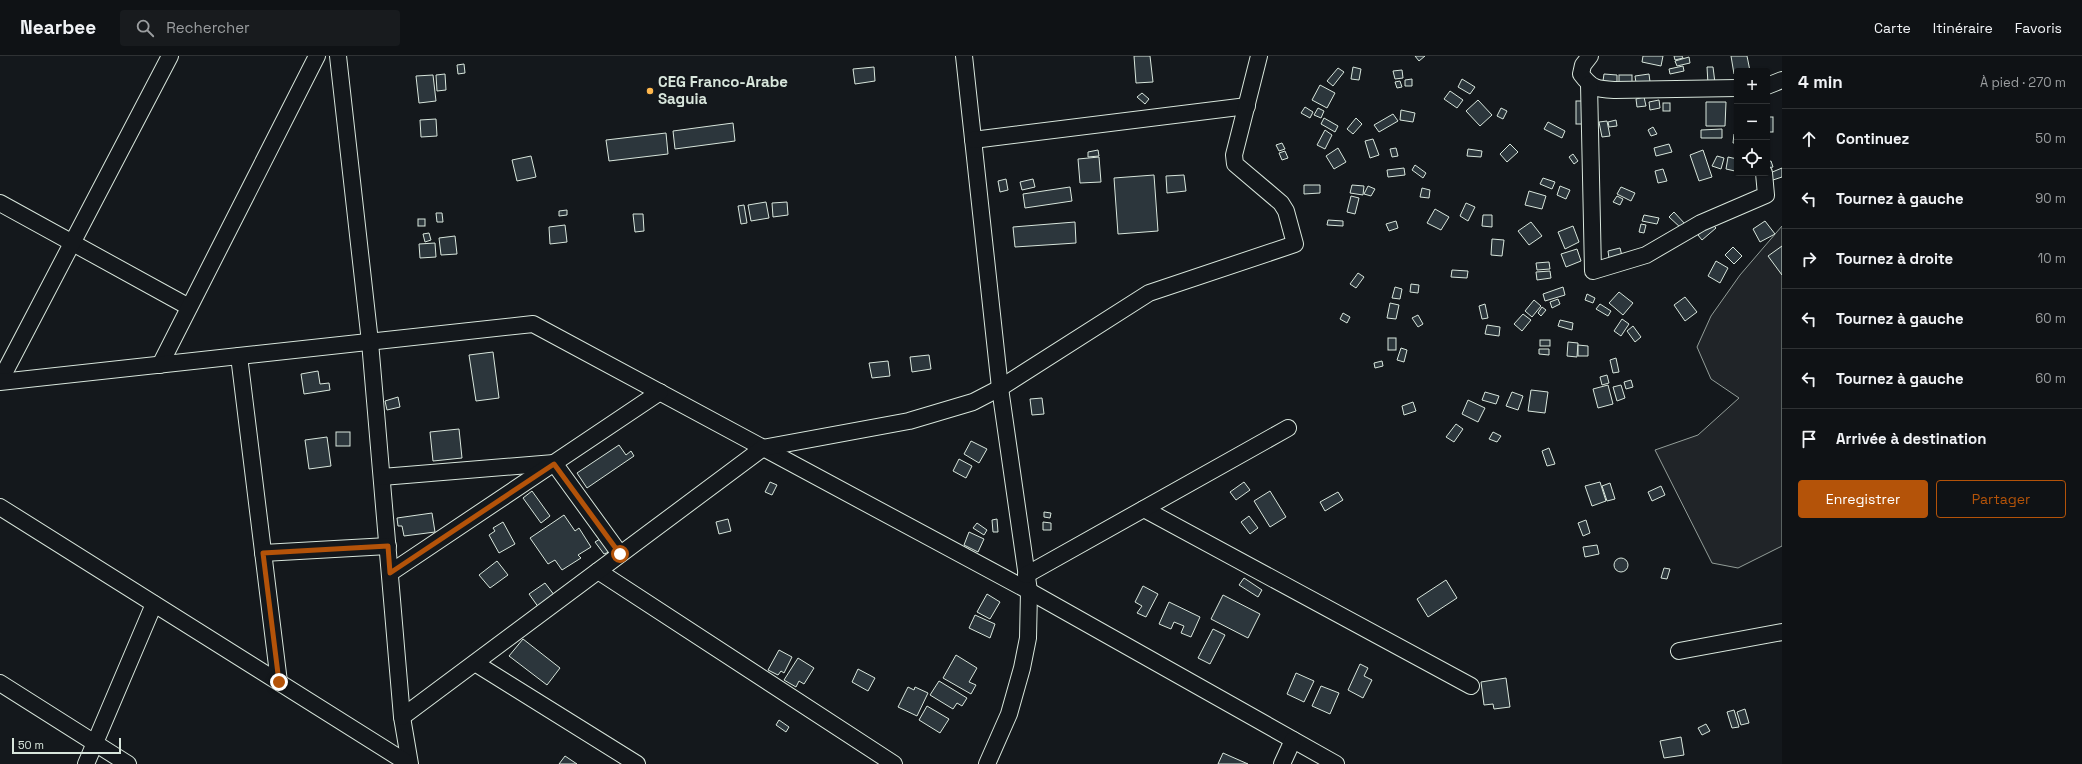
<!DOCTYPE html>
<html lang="fr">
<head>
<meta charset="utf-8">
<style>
	body { margin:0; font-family:"Space Grotesk",sans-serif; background:#181b1e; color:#f1f3f6 }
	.controls { position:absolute; right:12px; top:12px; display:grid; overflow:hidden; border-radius:4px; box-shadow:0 1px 3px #0004 }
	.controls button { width:36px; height:36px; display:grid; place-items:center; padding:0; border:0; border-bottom:1px solid #2f3234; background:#0f1215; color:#f1f3f6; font:20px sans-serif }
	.scale { position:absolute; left:12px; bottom:10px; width:109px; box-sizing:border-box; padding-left:4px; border:2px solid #d8e6dc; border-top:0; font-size:11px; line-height:14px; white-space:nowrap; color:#d8e6dc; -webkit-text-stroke:3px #14181c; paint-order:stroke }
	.stop { position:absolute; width:12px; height:12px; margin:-9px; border:3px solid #b45309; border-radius:50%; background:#fff }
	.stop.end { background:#b45309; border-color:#fff; box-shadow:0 1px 4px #0008 }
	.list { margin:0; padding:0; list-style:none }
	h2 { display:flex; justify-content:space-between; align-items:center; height:52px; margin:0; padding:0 16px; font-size:17px }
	h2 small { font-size:13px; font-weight:400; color:#9b9ea0 }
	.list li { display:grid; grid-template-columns:26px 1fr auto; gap:12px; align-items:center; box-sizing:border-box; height:60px; padding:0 16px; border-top:1px solid #2f3234 }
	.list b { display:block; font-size:15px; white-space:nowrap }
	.list em { font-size:13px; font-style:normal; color:#9b9ea0 }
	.actions { display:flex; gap:8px; padding:12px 16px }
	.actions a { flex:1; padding:9px 0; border:1px solid #b45309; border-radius:4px; text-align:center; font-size:14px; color:#b45309 }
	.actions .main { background:#b45309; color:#fff }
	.icon { flex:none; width:22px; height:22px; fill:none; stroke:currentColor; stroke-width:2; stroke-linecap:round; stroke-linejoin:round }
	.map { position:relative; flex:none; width:1782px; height:708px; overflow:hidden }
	header { display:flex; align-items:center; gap:24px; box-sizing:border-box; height:56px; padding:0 20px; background:#0f1215; border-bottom:1px solid #2f3234 }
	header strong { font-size:19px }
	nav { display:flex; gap:22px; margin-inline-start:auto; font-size:14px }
	.search { width:280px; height:36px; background:#181b1e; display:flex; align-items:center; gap:10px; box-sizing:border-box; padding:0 14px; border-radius:4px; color:#9b9ea0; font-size:15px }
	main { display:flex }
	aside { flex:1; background:#0f1215 }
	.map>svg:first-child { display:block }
	.green { fill:#202428; stroke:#939e99 }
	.building { fill:#2c363c; stroke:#d8e6dc }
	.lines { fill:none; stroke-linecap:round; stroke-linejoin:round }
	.minor-casing { stroke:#d8e6dc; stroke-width:18 }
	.minor { stroke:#14181c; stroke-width:16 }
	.route { stroke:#b45309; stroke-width:5 }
	.poi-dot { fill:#ffb74d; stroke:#14181c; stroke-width:1.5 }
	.labels { text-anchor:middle; stroke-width:3; stroke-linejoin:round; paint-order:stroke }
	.poi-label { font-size:15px; font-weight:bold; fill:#d8e6dc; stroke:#14181c; text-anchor:start }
</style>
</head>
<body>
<header>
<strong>Nearbee</strong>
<div class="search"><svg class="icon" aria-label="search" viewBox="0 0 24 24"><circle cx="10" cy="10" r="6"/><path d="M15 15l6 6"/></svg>Rechercher</div>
<nav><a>Carte</a><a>Itinéraire</a><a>Favoris</a></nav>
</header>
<main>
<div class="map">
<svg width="1782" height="708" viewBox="0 0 1782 708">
	<rect width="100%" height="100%" fill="#14181c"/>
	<polygon class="green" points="1782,170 1782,490 1738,512 1712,507 1655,394 1698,379 1739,342 1711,323 1697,291 1711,260 1740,219"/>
	<g class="building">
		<polygon points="1134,0 1150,0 1153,26 1136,27"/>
		<polygon points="1415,0 1425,0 1419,5"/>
		<polygon points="1643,0 1663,0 1661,10 1642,6"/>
		<polygon points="1674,0 1682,0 1683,2 1675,4"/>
		<polygon points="1731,0 1747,0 1750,15 1737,15 1737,18 1734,18"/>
		<polygon points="1689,1 1690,7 1677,10 1675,5"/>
		<polygon points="464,8 465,17 458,18 457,9"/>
		<polygon points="1683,10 1684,15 1670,18 1669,13"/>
		<polygon points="874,11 875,25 855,28 853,13"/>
		<polygon points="1353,11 1361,13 1359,24 1351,23"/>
		<polygon points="1707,11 1713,11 1715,27 1708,28"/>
		<polygon points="1338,12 1344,16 1333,30 1327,25"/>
		<polygon points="1402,14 1403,22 1395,23 1393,15"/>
		<polygon points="445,18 446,34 437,35 436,19"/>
		<polygon points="1604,18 1617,19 1617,26 1603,25"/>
		<polygon points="1649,18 1650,26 1636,27 1635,20"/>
		<polygon points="433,19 436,45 419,47 416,20"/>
		<rect x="1619" y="19" width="13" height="8"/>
		<polygon points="1412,23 1412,30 1405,30 1405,24"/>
		<polygon points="1462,23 1475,31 1470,38 1458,31"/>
		<polygon points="1400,25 1402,31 1397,32 1395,26"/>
		<polygon points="1320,29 1335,37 1327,52 1312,44"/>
		<polygon points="1450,35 1463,44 1457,52 1444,43"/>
		<polygon points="1142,37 1149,43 1145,48 1137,41"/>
		<polygon points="1644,41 1646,50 1637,51 1636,43"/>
		<polygon points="1478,44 1492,59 1480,70 1466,55"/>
		<polygon points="1659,44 1660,52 1650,54 1649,46"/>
		<rect x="1576" y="45" width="7" height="23"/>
		<polygon points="1706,46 1726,46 1725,70 1706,70"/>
		<rect x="1663" y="47" width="7" height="8"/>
		<polygon points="1305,51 1313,56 1310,62 1301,57"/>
		<polygon points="1318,52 1324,55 1321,62 1314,59"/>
		<polygon points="1501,52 1507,55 1503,63 1497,60"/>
		<polygon points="1401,54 1415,57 1413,66 1400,64"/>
		<polygon points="1393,58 1398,65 1379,76 1374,69"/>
		<rect x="1767" y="61" width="6" height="15"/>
		<polygon points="1324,62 1338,70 1335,76 1321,68"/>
		<polygon points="1356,62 1362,68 1353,78 1347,73"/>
		<polygon points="436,63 437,80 421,81 420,64"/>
		<polygon points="1616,64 1617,70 1609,71 1608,66"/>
		<polygon points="1607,65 1610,80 1602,81 1599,66"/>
		<polygon points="1548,66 1565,75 1562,82 1544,73"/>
		<polygon points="733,67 735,85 675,93 673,75"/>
		<polygon points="1653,71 1657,78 1651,80 1648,74"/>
		<polygon points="1722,73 1722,82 1701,82 1701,74"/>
		<polygon points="1325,74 1332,79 1325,93 1317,89"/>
		<polygon points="666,77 668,98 609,105 606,84"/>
		<polygon points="1734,78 1737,78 1737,87 1733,87"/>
		<polygon points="1373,83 1379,99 1370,102 1365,85"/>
		<polygon points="1282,87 1285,93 1279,95 1276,89"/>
		<polygon points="1510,88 1518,96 1507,106 1500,98"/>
		<polygon points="1669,88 1672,96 1656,100 1654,92"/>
		<polygon points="1338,92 1346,106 1334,113 1326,100"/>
		<polygon points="1396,92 1398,100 1392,101 1390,93"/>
		<polygon points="1468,93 1482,95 1481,101 1467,100"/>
		<polygon points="1098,94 1099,100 1088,101 1088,96"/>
		<polygon points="1703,94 1712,121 1699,125 1690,99"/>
		<polygon points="1285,95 1288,102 1282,104 1279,97"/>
		<polygon points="1573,98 1578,105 1574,108 1569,101"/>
		<polygon points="531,100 536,121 517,125 512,104"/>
		<polygon points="1717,100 1724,102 1721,113 1712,110"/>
		<polygon points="1099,101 1101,126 1080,127 1078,103"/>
		<polygon points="1728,101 1737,103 1735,115 1726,113"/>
		<polygon points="1771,105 1773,111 1768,112 1767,106"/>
		<polygon points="1415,109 1426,117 1423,122 1412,114"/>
		<polygon points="1404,112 1405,119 1388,121 1387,114"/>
		<polygon points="1782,112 1782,121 1773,124 1770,117"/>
		<polygon points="1663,113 1667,125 1658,127 1655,115"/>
		<polygon points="1154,119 1158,175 1118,178 1114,122"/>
		<polygon points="1184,119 1186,135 1167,137 1166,120"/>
		<polygon points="1543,122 1555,126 1552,133 1540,128"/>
		<polygon points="1006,123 1008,134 1000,136 998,125"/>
		<polygon points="1033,123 1035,131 1022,134 1020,126"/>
		<polygon points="1304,129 1320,129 1320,137 1304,138"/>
		<polygon points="1352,129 1364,130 1363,139 1350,137"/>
		<polygon points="1368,130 1375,133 1371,140 1364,138"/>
		<polygon points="1560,130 1570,134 1566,143 1557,139"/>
		<polygon points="1070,131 1072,145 1025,152 1023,138"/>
		<polygon points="1621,131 1635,137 1631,145 1617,138"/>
		<polygon points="1422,132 1430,134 1429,142 1420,141"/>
		<polygon points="1529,135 1546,140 1542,153 1525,149"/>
		<polygon points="1351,140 1359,142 1355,158 1347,156"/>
		<polygon points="1617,140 1623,143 1620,149 1613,146"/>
		<polygon points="766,146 769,162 751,165 748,149"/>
		<polygon points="787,146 788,159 773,161 772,147"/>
		<polygon points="1466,147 1475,151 1468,165 1460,160"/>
		<polygon points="744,149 747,167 741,168 738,150"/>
		<polygon points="1435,153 1449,161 1441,174 1427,167"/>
		<polygon points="567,154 567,159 559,160 559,155"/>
		<polygon points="1674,156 1685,168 1681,172 1669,161"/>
		<polygon points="436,157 442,157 443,166 437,166"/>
		<polygon points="633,158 643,158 644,175 635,176"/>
		<polygon points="1483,159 1492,159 1492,171 1482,170"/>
		<polygon points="1644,159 1659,162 1657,168 1642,165"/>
		<rect x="418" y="163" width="7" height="7"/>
		<polygon points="1328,164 1343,165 1343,170 1327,169"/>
		<polygon points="1396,165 1398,172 1389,175 1386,168"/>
		<polygon points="1765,165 1775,178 1760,186 1753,173"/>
		<polygon points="1075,166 1076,187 1015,191 1013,171"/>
		<polygon points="1531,166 1542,180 1529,189 1518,175"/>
		<polygon points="1711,167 1716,172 1702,184 1698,179"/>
		<polygon points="1641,168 1646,169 1644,177 1639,176"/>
		<polygon points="565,169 567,186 550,188 549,171"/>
		<polygon points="1573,170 1579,186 1565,193 1558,176"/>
		<polygon points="429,177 431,184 425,186 423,178"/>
		<polygon points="455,180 457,198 441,199 439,182"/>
		<polygon points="1492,183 1504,184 1502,200 1491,199"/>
		<polygon points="435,187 436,201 420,202 419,188"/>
		<polygon points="1782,190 1782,219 1768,200"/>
		<polygon points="1733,191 1742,200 1734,208 1725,199"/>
		<polygon points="1620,192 1622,200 1609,202 1608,195"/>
		<polygon points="1577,193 1581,205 1566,211 1561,198"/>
		<polygon points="1716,205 1728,212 1720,227 1708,220"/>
		<polygon points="1549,206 1550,213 1537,214 1536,207"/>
		<polygon points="1452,214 1468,215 1467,222 1451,221"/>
		<polygon points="1550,215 1551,222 1537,224 1536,216"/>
		<polygon points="1358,217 1364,221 1356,232 1350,228"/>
		<polygon points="1411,228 1419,229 1418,237 1410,236"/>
		<polygon points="1395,231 1402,233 1400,243 1392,242"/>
		<polygon points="1563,231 1565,239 1545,245 1543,238"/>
		<polygon points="1619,236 1633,247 1623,259 1609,247"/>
		<polygon points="1587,238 1595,242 1593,247 1585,244"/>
		<polygon points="1685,241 1697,256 1685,265 1674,249"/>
		<polygon points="1558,243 1560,248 1552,252 1550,246"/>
		<polygon points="1534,244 1541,250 1532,261 1525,255"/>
		<polygon points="1390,247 1399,249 1396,263 1387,262"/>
		<polygon points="1485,248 1488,262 1482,263 1479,250"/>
		<polygon points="1600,248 1611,255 1608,260 1596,253"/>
		<polygon points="1542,251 1546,254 1541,260 1538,257"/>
		<polygon points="1343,257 1350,261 1347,267 1340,263"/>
		<polygon points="1523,258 1531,264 1522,275 1514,268"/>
		<polygon points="1418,259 1423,268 1418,271 1412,262"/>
		<polygon points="1622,263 1629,268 1621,280 1614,275"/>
		<polygon points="1560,264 1573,267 1572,274 1558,270"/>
		<polygon points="1487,269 1500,271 1499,280 1485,278"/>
		<polygon points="1633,270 1641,281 1635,286 1627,275"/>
		<rect x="1388" y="282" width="8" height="12"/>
		<rect x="1540" y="284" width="10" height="6"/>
		<polygon points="1568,286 1578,287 1577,301 1567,300"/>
		<polygon points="1578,289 1588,290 1588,300 1578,300"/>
		<polygon points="1401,292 1407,294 1404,306 1397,304"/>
		<polygon points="1539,293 1549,293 1549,299 1539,298"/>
		<polygon points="493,296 499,342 476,345 469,299"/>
		<polygon points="929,299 931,313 912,316 910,301"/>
		<polygon points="1616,302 1619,316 1613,317 1610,304"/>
		<polygon points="888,305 890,320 872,322 869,307"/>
		<polygon points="1382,305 1383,310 1375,312 1374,307"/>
		<polygon points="318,315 320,328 329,327 330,334 304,338 301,318"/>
		<polygon points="1607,319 1609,327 1602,329 1600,321"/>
		<polygon points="1631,324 1633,331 1626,333 1624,326"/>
		<polygon points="1608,329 1613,348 1598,352 1593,333"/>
		<polygon points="1621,329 1625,342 1617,345 1613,331"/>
		<polygon points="1531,334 1548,336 1545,357 1528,355"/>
		<polygon points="1485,336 1499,340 1496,348 1482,344"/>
		<polygon points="1512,336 1523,340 1518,354 1506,350"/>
		<polygon points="398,341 400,351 387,354 385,345"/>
		<polygon points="1042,342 1044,358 1032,359 1030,343"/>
		<polygon points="1468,344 1485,352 1478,366 1462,358"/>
		<polygon points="1413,346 1416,355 1404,359 1402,350"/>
		<polygon points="1456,368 1463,373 1454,386 1446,381"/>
		<polygon points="459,373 462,402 433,405 430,376"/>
		<rect x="336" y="376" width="14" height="14"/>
		<polygon points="1493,376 1501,380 1497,386 1489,383"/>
		<polygon points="327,381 331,410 309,413 305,384"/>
		<polygon points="971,385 987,393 979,407 964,398"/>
		<polygon points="619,389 626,399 631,395 634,400 587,432 577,417"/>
		<polygon points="1549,392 1555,408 1547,410 1542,395"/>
		<polygon points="959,403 972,410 966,422 953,415"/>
		<polygon points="770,426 777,429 772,439 765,436"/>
		<polygon points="1244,426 1250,434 1236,444 1230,436"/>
		<polygon points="1600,426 1606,445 1592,450 1585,430"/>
		<polygon points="1610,427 1615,443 1607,445 1602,430"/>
		<polygon points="1661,430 1665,439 1652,445 1648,436"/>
		<polygon points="532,435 550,460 541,467 523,442"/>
		<polygon points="1270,435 1286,461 1270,471 1254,445"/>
		<polygon points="1338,436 1343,444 1325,455 1320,446"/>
		<polygon points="1044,456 1051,457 1050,462 1044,461"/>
		<polygon points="432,457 435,476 404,480 402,470 398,470 397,462"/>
		<polygon points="564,459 575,475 579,472 591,491 578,499 581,502 562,514 555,504 548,508 530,482"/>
		<polygon points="1249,460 1258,472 1250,478 1241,466"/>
		<polygon points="728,463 731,475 719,478 716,466"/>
		<polygon points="997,463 998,476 993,476 992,464"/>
		<polygon points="1586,464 1590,477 1583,480 1578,467"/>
		<polygon points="503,466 515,488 499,497 489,479 495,475 493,472"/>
		<polygon points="1043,466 1051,467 1051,474 1043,474"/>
		<polygon points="977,467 987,474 984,479 973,472"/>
		<polygon points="969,476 984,483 978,496 964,489"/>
		<polygon points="600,483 609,496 604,498 595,486"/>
		<polygon points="1597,489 1599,498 1585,501 1583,491"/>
		<circle cx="1621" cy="509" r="7"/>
		<polygon points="497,505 508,519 490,532 479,519"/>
		<polygon points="1664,512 1670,513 1667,523 1661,522"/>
		<polygon points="1244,522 1262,534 1258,541 1239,529"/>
		<polygon points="1446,524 1457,542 1428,561 1417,543"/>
		<polygon points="545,527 555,540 539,552 529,538"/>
		<polygon points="1143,530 1158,538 1146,561 1137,557 1142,550 1135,546"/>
		<polygon points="987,538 1000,546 990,563 977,556"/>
		<polygon points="1223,539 1260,558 1248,582 1211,563"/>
		<polygon points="1169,546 1200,561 1191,581 1181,577 1184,570 1174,566 1171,573 1159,568"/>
		<polygon points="975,559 995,568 990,582 969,572"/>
		<polygon points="1213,573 1225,579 1210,608 1198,602"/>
		<polygon points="523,583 560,612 547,629 509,600"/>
		<polygon points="779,594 792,601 784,617 781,615 778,619 768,614"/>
		<polygon points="956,599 977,612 969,626 976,629 971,638 943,622"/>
		<polygon points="798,602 814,612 804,628 799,625 796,631 784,624"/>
		<polygon points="1360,608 1368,612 1364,620 1372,624 1363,642 1348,634"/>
		<polygon points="858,613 875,622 868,635 852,626"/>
		<polygon points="1296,617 1314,625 1304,646 1287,638"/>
		<polygon points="1506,622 1510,651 1494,653 1493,648 1484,649 1481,626"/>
		<polygon points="939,625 967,642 962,650 957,647 953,653 930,639"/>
		<polygon points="1321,630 1339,637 1330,658 1312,650"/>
		<polygon points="908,631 914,634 915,631 928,637 917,660 898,651"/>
		<polygon points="927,650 949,663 940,677 919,664"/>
		<polygon points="1745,653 1749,667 1741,669 1737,656"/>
		<polygon points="1734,654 1739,671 1732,672 1727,656"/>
		<polygon points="779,664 789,671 786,676 776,669"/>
		<polygon points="1706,668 1710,675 1702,679 1698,672"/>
		<polygon points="1681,681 1684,699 1664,702 1660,685"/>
		<polygon points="1223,697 1248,708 1218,708"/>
		<polygon points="565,700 577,708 559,708"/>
	</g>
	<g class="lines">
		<g class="minor-casing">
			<g id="minor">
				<polyline points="338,0 370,286 402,661 410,708"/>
				<polyline points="964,0 1000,332 1029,535 1028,582 1022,612 1009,658 987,708"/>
				<path d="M1590,0l-7,9 -2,9c11,15 16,15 34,16l122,-2"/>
				<polyline points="1589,28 1593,215 1646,199 1701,167 1766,139 1764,117"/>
				<polyline points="1767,30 1782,24"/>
				<polyline points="973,84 1247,50"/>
				<polyline points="0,147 189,251"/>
				<polyline points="239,300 279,626"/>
				<polyline points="160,309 317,0"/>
				<polyline points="0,325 170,0"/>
				<polyline points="0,326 533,268 1029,535 1336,708"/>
				<polyline points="382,421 554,407 620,498"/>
				<polyline points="0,451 409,708"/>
				<polyline points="1144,453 1471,630"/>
				<polyline points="263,497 388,490"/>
				<polyline points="598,515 894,708"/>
				<polyline points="390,517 660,336"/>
				<polyline points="1026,519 1288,372"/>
				<polyline points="1679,595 1782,576"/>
				<polyline points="475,607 637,708"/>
				<polyline points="0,627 128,708"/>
				<polyline points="402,661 763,392 909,365 973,346 1000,332 1149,237 1295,188 1286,155 1281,147 1235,108 1234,99 1259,0"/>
				<polyline points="86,708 154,548"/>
				<polyline points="1282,708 1293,684"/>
			</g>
		</g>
		<use href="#minor" class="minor"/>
	</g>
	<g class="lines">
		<polyline class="route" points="279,626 263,497 388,490 390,517 554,408 620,498"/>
	</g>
	<circle class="poi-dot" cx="650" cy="35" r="4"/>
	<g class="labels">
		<g class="poi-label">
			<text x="658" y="31">CEG Franco-Arabe<tspan x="658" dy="17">Saguia</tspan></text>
		</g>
	</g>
</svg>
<div class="controls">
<button>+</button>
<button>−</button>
<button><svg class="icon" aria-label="locate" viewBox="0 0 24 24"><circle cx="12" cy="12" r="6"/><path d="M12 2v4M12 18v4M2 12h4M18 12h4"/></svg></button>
</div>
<div class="scale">50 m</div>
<div class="stop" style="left:620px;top:498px"></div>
<div class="stop end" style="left:279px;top:626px"></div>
</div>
<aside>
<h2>4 min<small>À pied · 270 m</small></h2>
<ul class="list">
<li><svg class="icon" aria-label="ahead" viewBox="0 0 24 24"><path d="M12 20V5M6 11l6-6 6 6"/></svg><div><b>Continuez</b></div><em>50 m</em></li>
<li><svg class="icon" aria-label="left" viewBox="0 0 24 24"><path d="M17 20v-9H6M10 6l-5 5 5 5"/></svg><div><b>Tournez à gauche</b></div><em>90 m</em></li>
<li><svg class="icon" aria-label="right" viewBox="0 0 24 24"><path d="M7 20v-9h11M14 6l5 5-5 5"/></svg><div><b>Tournez à droite</b></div><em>10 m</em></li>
<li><svg class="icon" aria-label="left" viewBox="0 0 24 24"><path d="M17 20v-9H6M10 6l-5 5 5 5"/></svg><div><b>Tournez à gauche</b></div><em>60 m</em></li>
<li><svg class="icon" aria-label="left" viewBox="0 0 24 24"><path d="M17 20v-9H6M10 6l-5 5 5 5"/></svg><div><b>Tournez à gauche</b></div><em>60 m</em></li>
<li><svg class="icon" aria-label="arrive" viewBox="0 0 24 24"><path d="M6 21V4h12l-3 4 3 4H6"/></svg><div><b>Arrivée à destination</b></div></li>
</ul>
<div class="actions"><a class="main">Enregistrer</a><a>Partager</a></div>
</aside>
</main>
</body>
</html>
